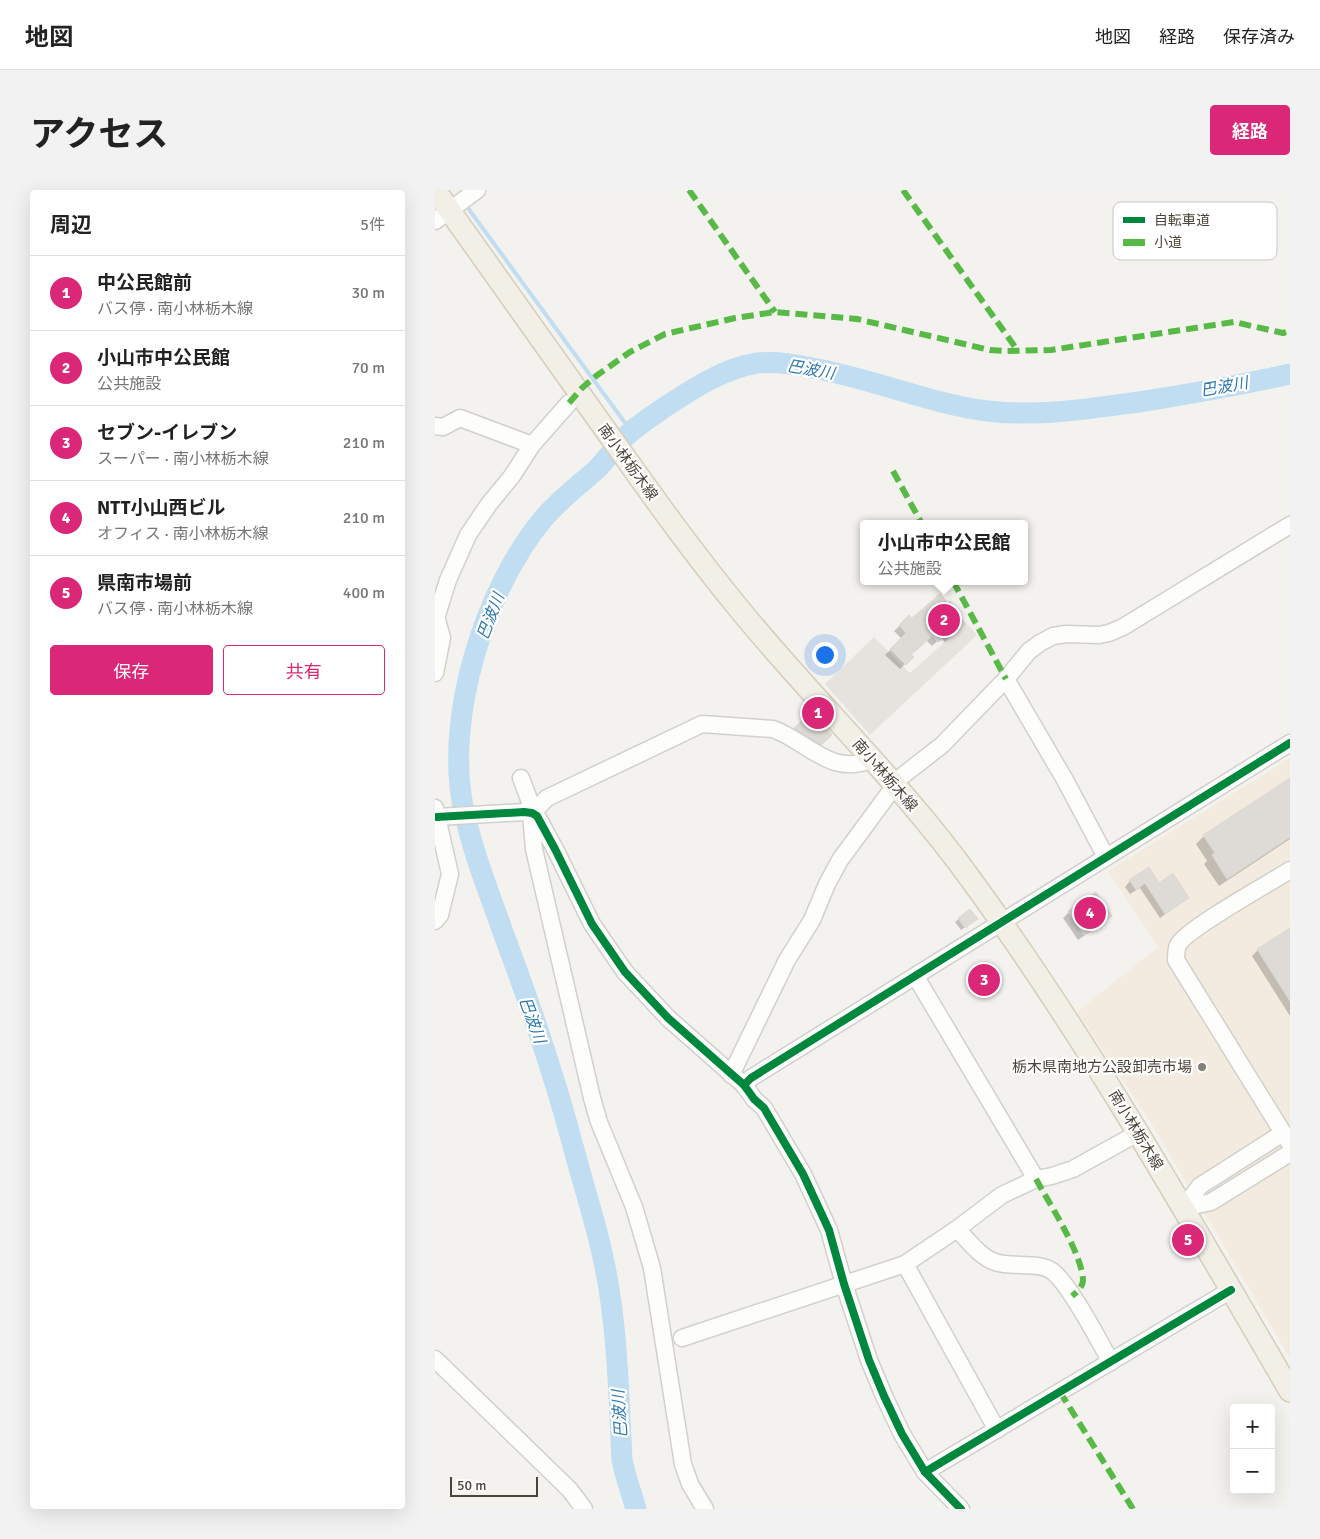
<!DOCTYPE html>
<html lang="ja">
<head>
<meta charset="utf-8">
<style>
	body { margin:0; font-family:Signika,"Noto Sans JP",sans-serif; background:#f2f2f2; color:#222 }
	.controls { position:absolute; right:15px; bottom:15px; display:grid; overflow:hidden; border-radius:5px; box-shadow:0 5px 20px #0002 }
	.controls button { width:45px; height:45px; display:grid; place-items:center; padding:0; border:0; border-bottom:1px solid #e0e0e0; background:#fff; color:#222; font:25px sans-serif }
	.scale { position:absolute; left:15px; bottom:12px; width:88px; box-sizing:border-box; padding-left:5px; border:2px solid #4b4439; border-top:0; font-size:14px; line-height:18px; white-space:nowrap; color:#4b4439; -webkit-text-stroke:4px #fff; paint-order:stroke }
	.you { position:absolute; left:389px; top:464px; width:18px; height:18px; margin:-12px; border:4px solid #fff; border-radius:50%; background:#1a73e8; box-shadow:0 0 0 8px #1a73e833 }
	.badge { display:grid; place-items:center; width:32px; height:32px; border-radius:50%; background:#db2777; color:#fff; font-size:16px; font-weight:700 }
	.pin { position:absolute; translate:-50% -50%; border:2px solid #fff; box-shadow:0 1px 5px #0006 }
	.popup { position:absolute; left:425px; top:330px; width:168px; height:65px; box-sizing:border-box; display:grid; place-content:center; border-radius:5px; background:#fff; filter:drop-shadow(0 1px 4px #0005); font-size:16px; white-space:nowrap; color:#767676 }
	.popup b { font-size:19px; color:#222 }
	.popup::after { content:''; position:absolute; left:50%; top:100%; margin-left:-10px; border:10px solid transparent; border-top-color:#fff }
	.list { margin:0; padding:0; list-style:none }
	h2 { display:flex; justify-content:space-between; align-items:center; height:65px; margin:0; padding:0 20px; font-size:21px }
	h2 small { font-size:16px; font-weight:400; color:#767676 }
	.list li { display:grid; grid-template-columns:32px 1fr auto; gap:15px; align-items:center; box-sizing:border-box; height:75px; padding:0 20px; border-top:1px solid #e0e0e0 }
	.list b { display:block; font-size:19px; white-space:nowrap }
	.list p { margin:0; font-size:16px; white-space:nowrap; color:#767676 }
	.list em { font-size:16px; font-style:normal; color:#767676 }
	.actions { display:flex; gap:10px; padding:15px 20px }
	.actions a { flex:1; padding:11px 0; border:1px solid #db2777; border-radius:5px; text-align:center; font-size:18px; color:#db2777 }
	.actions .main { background:#db2777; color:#fff }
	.map { position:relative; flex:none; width:855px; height:1319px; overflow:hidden; border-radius:5px }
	header { display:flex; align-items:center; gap:30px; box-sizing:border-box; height:70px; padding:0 25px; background:#fff; border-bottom:1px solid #e0e0e0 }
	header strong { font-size:24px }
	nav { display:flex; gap:28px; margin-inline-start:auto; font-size:18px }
	.intro { display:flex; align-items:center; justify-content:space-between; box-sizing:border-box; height:120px; padding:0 30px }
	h1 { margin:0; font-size:35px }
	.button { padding:12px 22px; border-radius:5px; background:#db2777; color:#fff; font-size:18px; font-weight:700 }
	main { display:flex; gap:30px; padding:0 30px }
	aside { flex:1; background:#fff; border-radius:5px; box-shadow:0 5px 20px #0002 }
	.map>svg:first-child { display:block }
	.commercial { fill:#f3ebdf }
	.parking { fill:#e6e3df }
	.shadow { fill:#0003 }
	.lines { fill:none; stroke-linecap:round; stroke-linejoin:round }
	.stream { stroke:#c0ddf1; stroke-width:4 }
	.river { stroke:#c0ddf1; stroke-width:21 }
	.building { fill:#dedbd6; stroke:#dcd9d4 }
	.minor-casing { stroke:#d2d0cb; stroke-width:19 }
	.major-casing { stroke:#d6cebb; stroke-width:24 }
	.minor { stroke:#fdfdfc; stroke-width:16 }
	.major { stroke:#f2efe6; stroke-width:21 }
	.quiet { stroke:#58b947; stroke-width:6; stroke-dasharray:12 6; stroke-linecap:butt }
	.cycleway-casing { stroke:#fff; stroke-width:11 }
	.cycleway { stroke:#00873e; stroke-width:8 }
	.poi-dot { fill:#868178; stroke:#fff; stroke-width:2 }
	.labels { text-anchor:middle; stroke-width:4.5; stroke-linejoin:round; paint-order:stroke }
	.street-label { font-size:15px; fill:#4b4439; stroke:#fff }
	.poi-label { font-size:15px; fill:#4b4439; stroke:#fff; text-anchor:end }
	.water-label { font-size:16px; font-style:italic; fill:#2e7ab2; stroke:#fff }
	.key { fill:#fff; stroke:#c9c7c4; stroke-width:1 }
	.key-label { font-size:14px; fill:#4b4439 }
</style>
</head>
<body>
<header>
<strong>地図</strong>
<nav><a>地図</a><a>経路</a><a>保存済み</a></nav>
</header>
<div class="intro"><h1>アクセス</h1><a class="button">経路</a></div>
<main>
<aside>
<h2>周辺<small>5件</small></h2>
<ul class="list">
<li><span class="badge">1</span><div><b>中公民館前</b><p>バス停 · 南小林栃木線</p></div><em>30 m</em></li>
<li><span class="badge">2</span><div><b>小山市中公民館</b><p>公共施設</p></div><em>70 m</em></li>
<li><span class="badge">3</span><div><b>セブン-イレブン</b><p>スーパー · 南小林栃木線</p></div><em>210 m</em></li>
<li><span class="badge">4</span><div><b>NTT小山西ビル</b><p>オフィス · 南小林栃木線</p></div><em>210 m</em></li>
<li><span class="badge">5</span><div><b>県南市場前</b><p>バス停 · 南小林栃木線</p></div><em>400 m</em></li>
</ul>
<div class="actions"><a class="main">保存</a><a>共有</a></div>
</aside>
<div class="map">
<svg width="855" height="1319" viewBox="0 0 855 1319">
	<rect width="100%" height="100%" fill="#f4f2ee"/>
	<polygon class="commercial" points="855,568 855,1168 715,931 642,822 723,757 673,681"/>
	<polygon class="parking" points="531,433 542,445 435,545 390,494 439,447 475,483"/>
	<g class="shadow">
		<polygon points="518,421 524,439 510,452 506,448 497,456 491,450 475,465 477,467 465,479 450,465 467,449 459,441 474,427 477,430"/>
		<polygon points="377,524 390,551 380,560 354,544"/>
		<polygon points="855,590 855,649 784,696 769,674 772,671 761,654 769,646"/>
		<polygon points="695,691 724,694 753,708 725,728 705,698 695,704 690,697"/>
		<polygon points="634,722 675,726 669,732 643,750 628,728"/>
		<polygon points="524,729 537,732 526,740 520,732"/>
		<polygon points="855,740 855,826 817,766 823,760"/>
		<polygon points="536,784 561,797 545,808 532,787"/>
	</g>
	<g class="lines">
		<polyline class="stream" points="30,14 196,241"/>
		<path class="river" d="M201,1319l-11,-36 -3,-13c-3,-57 -4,-115 -13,-171 -6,-39 -17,-76 -28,-114 -9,-32 -17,-64 -27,-95 -15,-49 -32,-97 -50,-145 -15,-43 -32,-84 -41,-129 -18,-90 22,-217 80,-287 16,-19 35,-33 53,-49 11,-11 19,-24 30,-34 11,-10 23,-18 36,-27 29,-19 61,-41 96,-46 18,-2 36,1 54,5 59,10 115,35 175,43 51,6 102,-2 152,-9 51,-8 101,-17 151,-28"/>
	</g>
	<g class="building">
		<polygon points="505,404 513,413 515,411 522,418 519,421 531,434 516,448 512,444 503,452 497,446 476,465 479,467 471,475 455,459 471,443 464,435 474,425 477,428"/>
		<polygon points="377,522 397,545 386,555 359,538"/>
		<polygon points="855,588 855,647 792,689 777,665 780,663 768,645"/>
		<polygon points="714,677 724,693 738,683 754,708 730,724 710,693 701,700 694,690"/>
		<polygon points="661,702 677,726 649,745 633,721"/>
		<polygon points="535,719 543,729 530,738 523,728"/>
		<polygon points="855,738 855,811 822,759"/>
		<polygon points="549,774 563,797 549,806 535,783"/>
	</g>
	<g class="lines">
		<g class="minor-casing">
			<g id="minor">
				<polyline points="0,31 42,0"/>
				<polyline points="0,236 8,237 25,228 97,255"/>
				<polyline points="0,422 7,448 0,483"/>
				<polyline points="2,425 13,390 33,345 54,314 77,286 97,255 134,213"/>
				<polyline points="571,489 630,590 671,667"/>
				<polyline points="86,588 95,612 99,659 157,908 164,932 199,1017 217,1078 248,1274 255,1294 270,1319"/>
				<polyline points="0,618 15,684 5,725 0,731"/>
				<path d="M97,623l15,-15 155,-74 71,5c34,12 59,49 99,30"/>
				<polyline points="2,627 89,622 97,623 102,626 120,659 157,734 190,782 233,828 309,895 319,909 329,918 368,984 394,1040 409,1094 434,1170 449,1206 467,1244 490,1282 526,1319"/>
				<path d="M855,680c-20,13 -104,59 -112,75 -2,5 -2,10 -2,15l114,184"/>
				<polyline points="481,787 601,989"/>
				<polyline points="296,885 352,770 377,730 392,694 405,670 466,587 507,555 571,489 594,461 605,453 618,446 631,444 664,445 674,443 688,437 855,335"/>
				<polyline points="309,895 316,888 855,553"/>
				<polyline points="748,1018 765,996 848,943"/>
				<polyline points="748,1018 776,1012 855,963"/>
				<path d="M522,1039c11,11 23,28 38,33 16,6 43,-1 57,9 17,12 47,70 59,91"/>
				<polyline points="470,1074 562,1240"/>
				<polyline points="247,1148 470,1074 522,1039 567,1005 601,989 617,986 638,979 703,943"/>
				<polyline points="0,1169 135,1300 149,1319"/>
				<polyline points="490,1282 796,1100"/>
			</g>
		</g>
		<g class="major-casing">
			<path id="major" d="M0,0c58,81 115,162 172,242 42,59 83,117 129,173 76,94 165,177 236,276 118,162 217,337 318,510"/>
		</g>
		<use href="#minor" class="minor"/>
		<use href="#major" class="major"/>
		<g class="quiet">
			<polyline points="254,0 340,122"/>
			<polyline points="468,0 583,161"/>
			<polyline points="134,213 147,198 161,186 195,162 230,144 300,128 340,122 422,129 555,160 572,161 616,160 799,132 848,143 855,141"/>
			<polyline points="458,281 487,334"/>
			<polyline points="518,391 571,489"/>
			<path d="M601,989c13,24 47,76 47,102 -1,7 -6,11 -11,15"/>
			<polyline points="625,1202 698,1319"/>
		</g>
		<g class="cycleway-casing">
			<g id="cycleway">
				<polyline points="2,627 89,622 97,623 102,626 120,659 157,734 190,782 233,828 309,895 319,909 329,918 368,984 394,1040 409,1094 434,1170 449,1206 467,1244 490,1282 526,1319"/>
				<polyline points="309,895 316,888 855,553"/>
				<polyline points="490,1282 796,1100"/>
			</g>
		</g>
		<use href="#cycleway" class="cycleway"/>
	</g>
	<circle class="poi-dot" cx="767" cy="877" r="5"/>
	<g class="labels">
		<g class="street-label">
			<text transform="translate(193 272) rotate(54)" y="5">南小林栃木線</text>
			<text transform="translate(450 585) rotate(49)" y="5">南小林栃木線</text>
			<text transform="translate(701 940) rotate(59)" y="5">南小林栃木線</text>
		</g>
		<g class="poi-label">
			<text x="757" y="882">栃木県南地方公設卸売市場</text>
		</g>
		<g class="water-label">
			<text transform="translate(376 179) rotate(10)" y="6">巴波川</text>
			<text transform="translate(789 196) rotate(-10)" y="6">巴波川</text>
			<text transform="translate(55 426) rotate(-69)" y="6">巴波川</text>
			<text transform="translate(98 830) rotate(70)" y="6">巴波川</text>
			<text transform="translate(184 1224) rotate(-94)" y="6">巴波川</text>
		</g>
	</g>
	<rect x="678" y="12" width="164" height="58" rx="8" class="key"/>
	<rect x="688" y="27" width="22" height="6" fill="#00873e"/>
	<rect x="688" y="49" width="22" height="7" fill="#58b947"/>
	<g class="key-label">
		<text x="719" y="35">自転車道</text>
		<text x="719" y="57">小道</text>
	</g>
</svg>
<div class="controls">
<button>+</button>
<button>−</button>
</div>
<div class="scale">50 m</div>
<div class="you"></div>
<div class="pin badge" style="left:383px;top:523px">1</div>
<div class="pin badge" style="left:509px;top:430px">2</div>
<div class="popup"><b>小山市中公民館</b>公共施設</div>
<div class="pin badge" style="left:549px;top:790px">3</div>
<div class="pin badge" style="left:655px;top:723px">4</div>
<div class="pin badge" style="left:753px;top:1050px">5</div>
</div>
</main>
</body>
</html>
